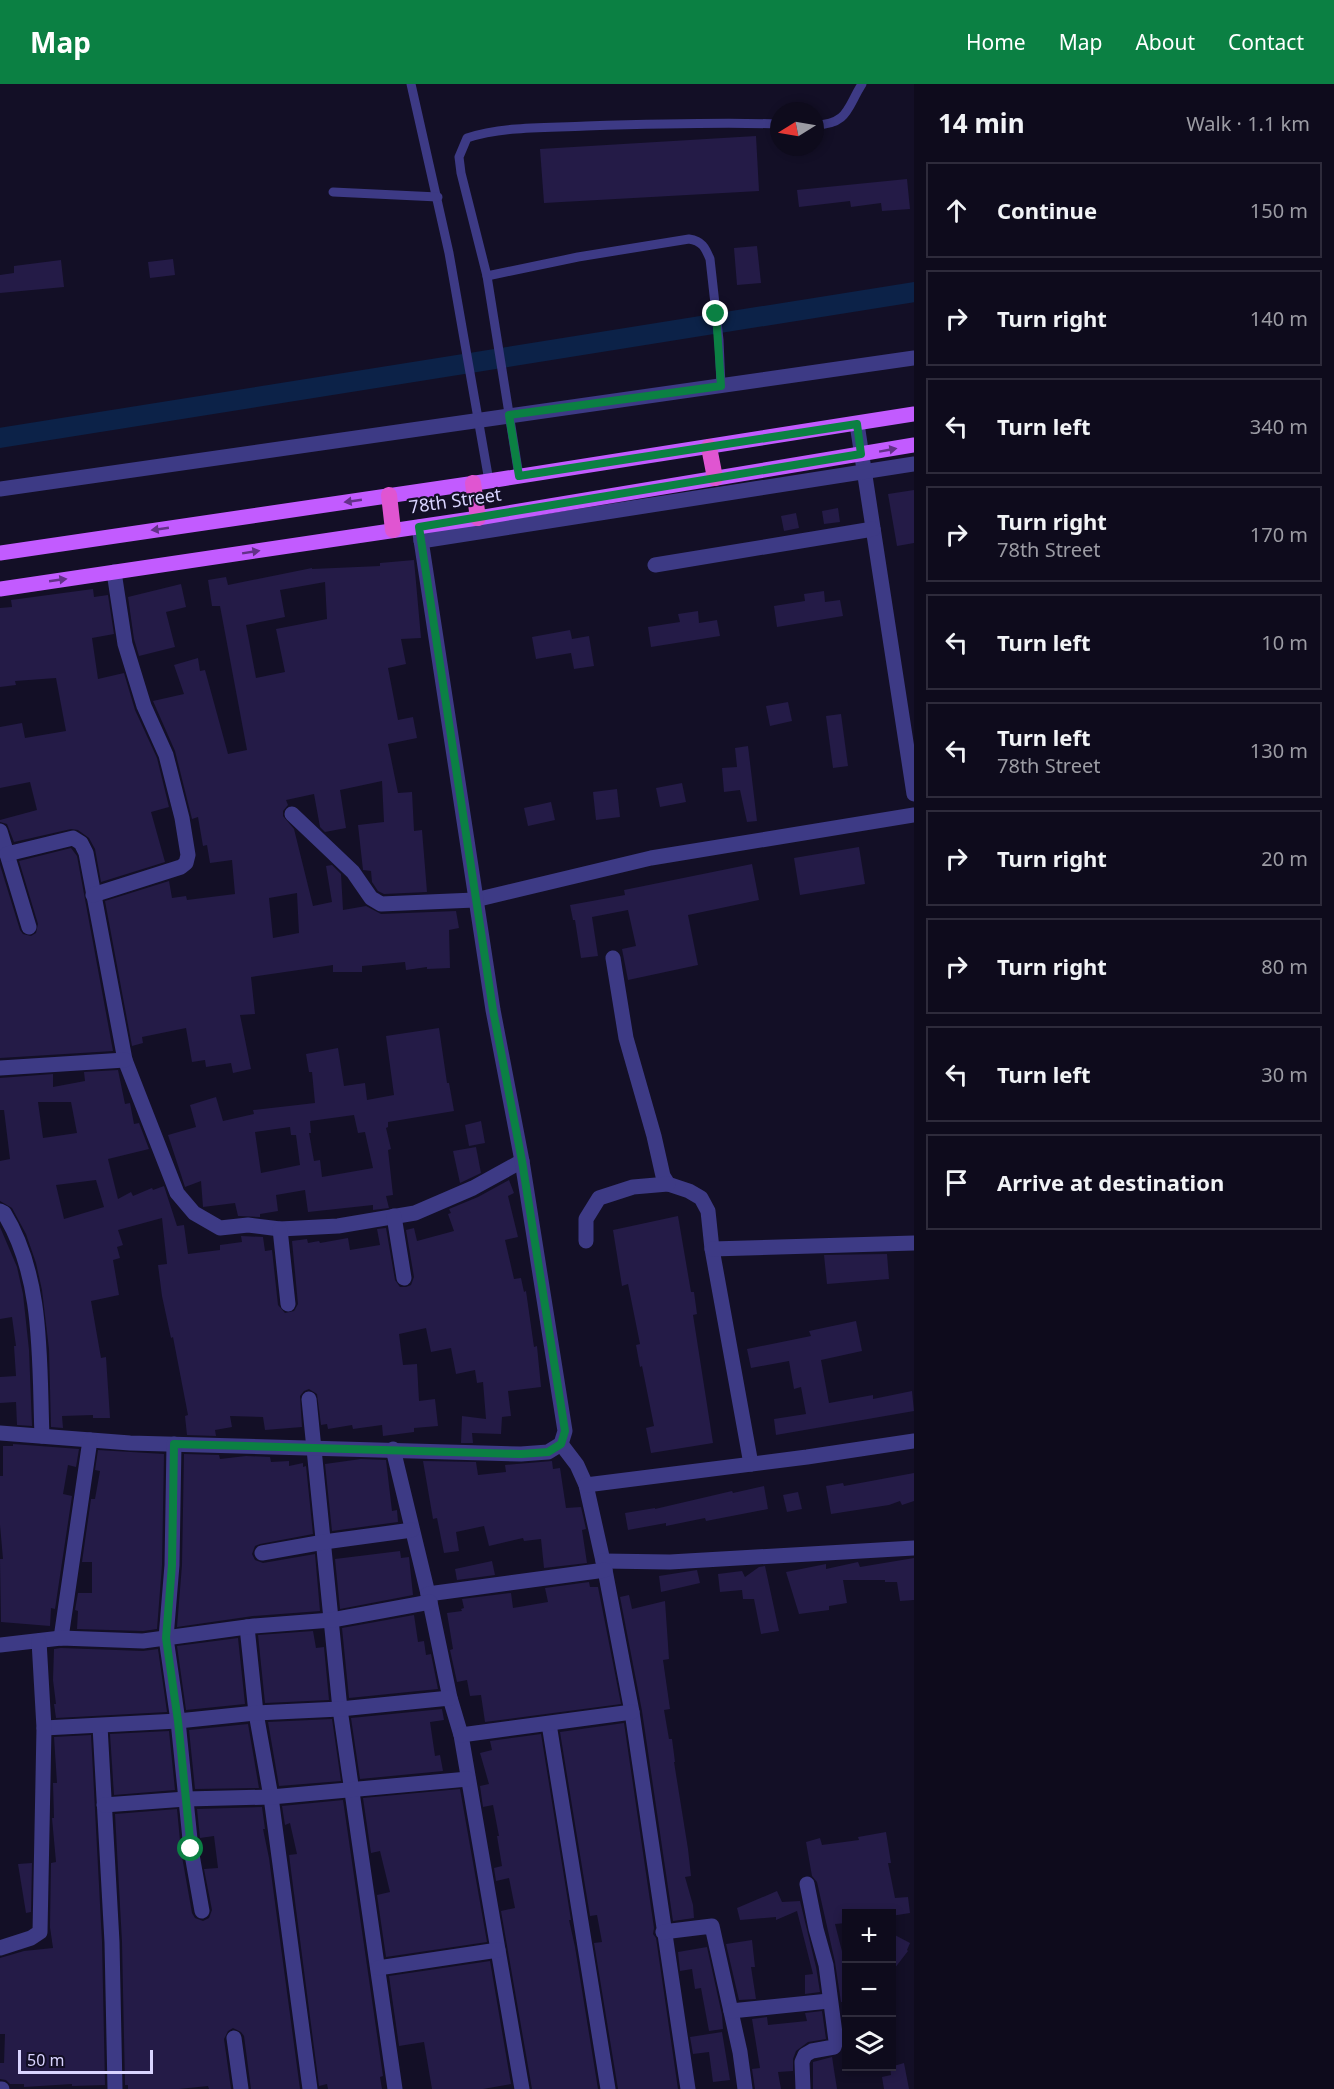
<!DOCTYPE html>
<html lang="en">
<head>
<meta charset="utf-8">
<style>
	body { margin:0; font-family:"Noto Sans",sans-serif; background:#171425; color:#f1f3f6 }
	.controls { position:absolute; right:18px; bottom:18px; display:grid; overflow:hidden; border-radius:0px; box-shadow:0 3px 9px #0003 }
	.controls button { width:54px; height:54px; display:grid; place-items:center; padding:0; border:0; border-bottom:2px solid #2e2b3b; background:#0e0b1c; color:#f1f3f6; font:30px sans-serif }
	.compass { position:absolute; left:770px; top:18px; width:54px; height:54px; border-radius:50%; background:#0e0b1c; box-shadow:0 3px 9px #0003; rotate:259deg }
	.scale { position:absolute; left:18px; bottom:15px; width:135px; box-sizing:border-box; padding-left:6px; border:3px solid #d9d4ff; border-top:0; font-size:16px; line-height:21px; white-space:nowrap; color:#d9d4ff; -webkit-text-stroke:4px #130f26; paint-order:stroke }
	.stop { position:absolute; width:18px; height:18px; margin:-14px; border:4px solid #0b8043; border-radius:50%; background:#fff }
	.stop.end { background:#0b8043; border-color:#fff; box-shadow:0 2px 6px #0008 }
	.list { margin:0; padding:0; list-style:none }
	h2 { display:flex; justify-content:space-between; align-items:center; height:78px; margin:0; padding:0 24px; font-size:26px }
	h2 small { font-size:20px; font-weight:400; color:#9b9ba3 }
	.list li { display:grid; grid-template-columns:39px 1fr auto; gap:18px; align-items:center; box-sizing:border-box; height:96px; margin:0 12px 12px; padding:0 12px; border:2px solid #2e2b3b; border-radius:0px }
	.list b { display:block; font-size:22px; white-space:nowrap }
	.list p { margin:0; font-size:20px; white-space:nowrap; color:#9b9ba3 }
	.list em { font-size:20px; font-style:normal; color:#9b9ba3 }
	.icon { flex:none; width:33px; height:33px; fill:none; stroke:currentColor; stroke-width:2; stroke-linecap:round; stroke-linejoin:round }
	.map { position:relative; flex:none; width:914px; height:2005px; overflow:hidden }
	header { display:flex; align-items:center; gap:36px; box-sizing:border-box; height:84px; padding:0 30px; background:#0b8043; color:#fff }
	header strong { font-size:28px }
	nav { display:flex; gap:33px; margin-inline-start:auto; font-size:21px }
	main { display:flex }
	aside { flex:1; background:#0e0b1c }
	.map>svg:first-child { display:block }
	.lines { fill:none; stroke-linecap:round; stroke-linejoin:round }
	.canal { stroke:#0c2248; stroke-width:20 }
	.building { fill:#241b47; fill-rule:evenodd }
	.service { stroke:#3d3a85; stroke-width:9 }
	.minor { stroke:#3d3a85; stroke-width:15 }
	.primary { stroke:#c25bff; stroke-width:15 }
	.trunk { stroke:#e055d1; stroke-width:16 }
	.oneway { fill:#623188 }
	.route { stroke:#0b8043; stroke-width:8 }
	.labels { text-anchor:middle; stroke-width:4.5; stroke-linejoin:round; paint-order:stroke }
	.street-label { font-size:18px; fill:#d9d4ff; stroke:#130f26 }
</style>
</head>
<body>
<header>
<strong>Map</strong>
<nav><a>Home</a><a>Map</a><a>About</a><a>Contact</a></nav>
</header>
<main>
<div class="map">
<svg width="914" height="2005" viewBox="0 0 914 2005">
	<rect width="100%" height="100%" fill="#130f26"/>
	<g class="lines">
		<polyline class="canal" points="0,354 914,208"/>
	</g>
	<g class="building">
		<polygon points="756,52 759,107 544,119 540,65"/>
		<polygon points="907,95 910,125 882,127 881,119 851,123 850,117 799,123 797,106"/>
		<polygon points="757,162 761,199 737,201 734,164"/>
		<polygon points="173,175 175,191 150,194 148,178"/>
		<polygon points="61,176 64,203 0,209 0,191 14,189 14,182"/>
		<polygon points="914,406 914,459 897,462 888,410"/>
		<polygon points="838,424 840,438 824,440 822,427"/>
		<polygon points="796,429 799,444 784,447 781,432"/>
		<path d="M414,476l7,78 -20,1 5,25 -18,4 10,52 15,-3 4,21 -29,6 10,49 14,-1 2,39 8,-1 5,62 -43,2 -6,-3 -6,-9 -1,-11 -8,-1 -5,-45 26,-3 -2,-41 -42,9 6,38 -21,4 -5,-5 -6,-33 -28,6 2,5 -5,6v5l11,13 19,77 19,-4 -6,-36 6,-1 9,9 2,36 23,-4 15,8 75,-3 3,17 -10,2 1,38 -23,1v-2l-21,3 -1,-8 -43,4v6h-29v-7l-82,12 4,37 -15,1 11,54 -18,4 -2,-10 -25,4 -1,-7 -13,2 -6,-34 -44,9 1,6 -11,3 -27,-145 64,-20 3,17 14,-2 1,4 48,-6 -3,-34 -22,3 -3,-18 -4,1 -5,-29 -6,2 -17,-68 -22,-50 31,-7 -10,-29 24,-7 2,13 5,-1 23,84 19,-4 -27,-144h-8l-4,-26 18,-3 2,8 84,-17v1l68,-3v-3zM325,498l2,37 -51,10 9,43 -29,6 -10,-53 39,-8 -5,-27zM297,809l2,40 -26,5 -4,-40z"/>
		<polygon points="181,500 186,523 166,528 175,563 139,572 134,555 128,513"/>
		<polygon points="93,505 94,513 108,511 114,550 92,554 98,595 124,589 135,626 157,674 169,723 151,728 165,778 101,798 95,765 89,754 78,746 71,745 14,758 7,740 0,738 0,736 37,726 30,698 0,704 0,643 22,639 25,654 66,647 56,594 15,597 16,601 0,603 0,524 12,523 11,516"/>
		<polygon points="824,507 825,518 840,516 843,532 777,543 774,522 805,517 804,510"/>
		<polygon points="698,527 699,539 717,536 720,552 651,563 648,543 680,538 678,530"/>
		<polygon points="570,546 572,555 589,552 594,582 574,585 571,569 536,575 532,553"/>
		<polygon points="788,618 792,637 770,642 766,622"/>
		<polygon points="841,630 848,682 833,684 826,632"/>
		<polygon points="748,662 757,737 747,738 740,706 724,708 722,684 737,683 735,664"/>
		<polygon points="682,699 686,718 660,723 656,704"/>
		<polygon points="617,705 620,733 596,736 593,708"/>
		<polygon points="551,718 555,736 528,742 524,724"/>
		<polygon points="859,763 865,800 800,811 794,774"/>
		<polygon points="71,764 77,772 113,967 0,974 0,781 20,846 23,850 31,852 36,849 38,840 19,777"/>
		<polygon points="752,780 759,816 688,831 698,881 628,896 622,865 636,862 628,826 592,833 598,872 581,874 575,836 573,836 570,821 625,811 624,806"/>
		<path d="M439,944l8,55h2l5,28 -66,11v5l-2,1 5,21 -3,1 5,45 -7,1 3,12 -16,2v-5l-65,7 -3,-22 -29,5 2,16 -18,3v3l-22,-1 -3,-13 -32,4 -2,-26 -16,6 -17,-52 28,-8 -6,-22 26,-8 7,24 31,-7 -1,-4 62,-7 -3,-31h-3l-3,-18 32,-6 6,38 21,-3 2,17 27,-5 -8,-59zM354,1031l4,18 7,-1 8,36 -51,9 -2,-17 -6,1 -5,-28h2l-1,-12zM290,1043l1,8h5l4,30 -39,8 -6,-41z"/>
		<path d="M118,986l7,34 5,-1 4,21 5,-1 10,26 -41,10 10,40 13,-7 2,4 19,-8 1,2 11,-4 13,40 7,-1 4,29 32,-4v-5l22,-3 -1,-6 22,1 2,14 7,-1 6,55 7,8 9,-2 4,-7 -6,-63 15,-2 1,4 11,-2 1,2 28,-5 2,12 30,-5 -3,-16 9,-1 9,52 5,7h6l5,-2 3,-8 -8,-47 8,-2 3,13 37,-10 -6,-17 3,-1 -2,-4 29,-12 31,-17 5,13 -6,3 10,41 -13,3 9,39 7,-1 3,14 2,-1 8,56 3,-1 4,41 -33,4 3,25 -9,1 -1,17 -29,-1 1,10h-12l1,-27 24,3 -3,-37 -6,1 -2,-13 -19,4 -5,-26 -20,4 -5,-24 -27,6 4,31 14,-1 2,37 16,-2 3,27 -24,2v4l-31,4 -1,-11 -29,4 -1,-4 -24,4 -1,-5 -6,1 -4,-31 -8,-5 -5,2 -4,5 2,31 -37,3 -2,-13 -33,-1 2,11 -17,3 1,6 -29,-1 -2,-19 3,-1 -15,-78 -2,1 -9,-42 -4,-31 9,-1 -5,-46 -44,12 5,15 -6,2 3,11 -7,2 6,35 -28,6 10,57 5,-1 4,61h-17v-3l-31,1 1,12 -12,-1 -2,-78 -7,-59 -6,-27 -10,-29 -14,-26 -12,-7v-40l10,-2 -6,-49h-4v-32l53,-4v13l32,-6 -1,-9zM38,1018h33l6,31 -34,5zM96,1096l8,27 -40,12 -8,-34z"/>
		<polygon points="481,1037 485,1059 469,1062 465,1041"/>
		<polygon points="476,1063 481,1089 460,1099 453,1067"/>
		<polygon points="678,1132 691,1208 694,1208 697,1230 693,1231 713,1359 651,1369 646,1344 654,1342 642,1282 640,1283 636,1261 640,1260 628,1200 622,1202 613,1146"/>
		<polygon points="0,1143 17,1183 23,1210 29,1266 32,1342 17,1341 16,1318 0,1319 0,1293 16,1292 14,1262 16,1262 12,1233 0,1235"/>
		<polygon points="887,1170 889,1195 827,1200 824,1171"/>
		<polygon points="856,1237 862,1267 821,1276 829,1319 873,1311 873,1315 912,1307 914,1327 776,1351 774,1335 806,1330 801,1303 794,1305 789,1277 751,1284 747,1265 811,1252 809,1247"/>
		<polygon points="13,1360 79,1365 76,1383 68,1381 63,1410 72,1412 55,1525 51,1524 50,1542 1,1538 0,1475 3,1475 0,1441 0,1392 3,1392 3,1362 13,1362"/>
		<polygon points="98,1366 164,1370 162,1481 157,1545 143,1547 77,1545 78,1527 75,1526 78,1509 92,1509 92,1478 82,1478 91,1415 95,1415 100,1387 95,1386"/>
		<polygon points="184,1370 219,1371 220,1375 246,1372 270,1373 271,1378 289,1377 289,1382 303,1379 303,1383 306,1382 313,1450 260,1460 255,1462 252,1470 255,1476 263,1479 315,1470 320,1527 253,1532 177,1543 182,1481"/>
		<polygon points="361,1375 386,1376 392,1427 397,1426 398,1438 332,1447 325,1380"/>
		<polygon points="423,1377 476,1378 478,1391 506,1388 505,1381 552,1377 553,1385 560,1384 566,1424 581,1423 586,1445 582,1446 587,1479 544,1484 541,1455 524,1457 523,1454 489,1462 484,1442 456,1448 459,1467 444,1469 437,1434 433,1435"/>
		<polygon points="914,1389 914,1417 902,1421 900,1417 889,1421 831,1430 826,1402 843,1399 844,1402"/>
		<polygon points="764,1402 768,1425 706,1437 705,1434 666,1442 666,1439 628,1446 625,1429 655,1424 655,1425 732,1407 733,1409"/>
		<polygon points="798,1408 802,1425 787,1428 783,1411"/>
		<polygon points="400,1467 401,1474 409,1473 413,1511 340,1525 335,1475"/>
		<polygon points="914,1474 914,1516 900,1517 897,1498 885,1498 885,1496 843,1496 847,1519 829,1522 829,1526 799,1530 786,1488 826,1480 826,1485 858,1478 860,1483"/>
		<polygon points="492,1477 495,1491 457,1496 455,1485"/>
		<polygon points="765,1482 779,1547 761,1550 754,1515 743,1515 742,1506 720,1508 718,1490 742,1487 745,1493 759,1483"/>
		<polygon points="697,1486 700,1499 661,1508 659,1492"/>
		<polygon points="589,1498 590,1503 598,1503 621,1620 485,1638 481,1611 470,1612 467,1596 457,1598 450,1566 453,1565 447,1529 462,1527 461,1525 464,1524 462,1515 511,1509 513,1524 548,1518 545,1504"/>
		<polygon points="629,1511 632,1525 665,1517 669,1575 663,1576 670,1625 664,1626 669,1655 672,1655 675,1678 674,1678 688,1765 691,1792 685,1793 693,1821 694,1834 673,1837 642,1627 620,1513"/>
		<polygon points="414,1531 418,1558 424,1557 426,1571 431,1570 438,1605 349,1614 342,1544"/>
		<polygon points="313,1547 316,1564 324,1563 329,1616 265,1619 258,1551"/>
		<polygon points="238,1554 245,1620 186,1626 177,1562"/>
		<polygon points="61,1564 143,1567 158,1565 167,1628 56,1634 54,1620 56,1620 53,1596 54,1565"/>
		<polygon points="442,1625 444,1636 430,1638 435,1672 440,1671 443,1687 360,1695 351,1634"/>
		<polygon points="332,1635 341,1697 279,1702 268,1638"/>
		<polygon points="624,1639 654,1844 653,1850 656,1854 678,2005 618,2005 594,1859 602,1858 597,1831 590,1832 560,1648"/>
		<polygon points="248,1640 259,1704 195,1705 189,1646"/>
		<polygon points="169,1647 175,1706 114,1711 110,1650"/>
		<polygon points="541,1650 571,1836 569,1836 575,1863 598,2005 532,2005 501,1827 515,1824 509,1794 496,1797 494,1784 502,1782 497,1752 499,1752 493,1721 483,1723 480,1702 489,1700 480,1669 492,1666 490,1657"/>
		<polygon points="91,1651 102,1858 105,2001 72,2002 72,2000 24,2003 24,2000 10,2000 6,1996 0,1995 0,1979 4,1979 5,1950 0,1950 0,1874 24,1867 53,1864 50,1843 51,1779 56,1778 52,1734 54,1734 53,1699 57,1699 54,1653"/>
		<polygon points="460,1705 487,1858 386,1873 377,1811 390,1808 380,1767 371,1769 363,1714"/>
		<polygon points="343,1716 383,1992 380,1993 382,2005 328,2005 327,2000 319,2002 289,1771 297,1770 290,1739 285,1741 282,1722"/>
		<polygon points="262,1723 265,1745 263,1745 269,1774 300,2005 251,2005 244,1952 241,1948 233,1944 228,1947 224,1955 231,2005 209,2005 208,2002 179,2005 128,2005 128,2001 125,2001 122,1858 115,1730 177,1725 181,1767 192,1829 195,1834 203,1837 209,1834 212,1826 204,1785 218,1784 214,1752 200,1754 197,1725"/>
		<polygon points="886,1748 891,1779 888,1779 895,1814 908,1813 910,1829 891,1832 891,1830 846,1830 846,1839 835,1840 846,1883 846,1918 841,1918 835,1878 817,1798 812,1792 806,1758 820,1754 822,1761 859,1756 858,1753"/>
		<polygon points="32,1779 31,1828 26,1829 18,1780"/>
		<polygon points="777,1807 782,1818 800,1817 816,1883 820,1908 805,1910 805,1891 813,1890 797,1827 776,1836 776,1833 740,1836 737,1824"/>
		<polygon points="891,1849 910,1859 907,1866 908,1867 891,1889"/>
		<polygon points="752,1856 755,1883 751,1883 756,1915 739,1916 726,1860"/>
		<polygon points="707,1863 722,1931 723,1945 709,1947 701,1904 695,1905 692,1885 680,1887 678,1868"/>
		<polygon points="490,1877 511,2000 483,2005 432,2005 424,1958 399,1962 389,1892"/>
		<polygon points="822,1927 826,1955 808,1958 796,1967 793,1975 793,1987 778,1988 781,2005 755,2005 752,1985 760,1984 752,1935 767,1933 768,1941 807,1937 805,1929"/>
		<polygon points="722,1948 730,1996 713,1998 709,1968 693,1970 690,1953"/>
		<polygon points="832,1973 837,2005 813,2005 813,1978"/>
		<polygon points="904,1979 909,2005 884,2005 882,1993 891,1991 890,1983"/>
	</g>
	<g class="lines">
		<g class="service">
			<polyline points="411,0 449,169 489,397"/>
			<path d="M815,41c34,-1 32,-18 47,-41"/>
			<polyline points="333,108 438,113"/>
			<path d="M487,192l91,-19 111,-18c13,2 16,8 21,20l9,81 2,46"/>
			<path d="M519,392l-32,-200 -26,-103 -2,-16 8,-19c36,-12 81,-10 119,-12 64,-2 128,-4 193,-2"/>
		</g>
		<g class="minor">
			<polyline points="857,340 914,710"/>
			<polyline points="0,405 914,274"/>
			<polyline points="421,457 914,380"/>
			<polyline points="655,481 873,445"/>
			<polyline points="292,730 353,788 371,814 381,820 475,816 651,774 914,731"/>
			<polyline points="0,747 29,843"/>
			<polyline points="7,770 73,754 81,759 86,769 125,976 177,1109 194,1129 220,1144 248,1141 280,1145 338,1142 415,1129 473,1104 522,1077"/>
			<polyline points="93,811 181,783 186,779 188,771 182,734 166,671 144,622 125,560 114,488"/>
			<polyline points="613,874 626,954 654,1052 663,1092 668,1100 689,1107 701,1114 708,1127 712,1165 751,1380"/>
			<polyline points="0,984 125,976"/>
			<path d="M0,1127l4,2c40,65 35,148 38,223"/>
			<polyline points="394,1132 404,1194"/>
			<polyline points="280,1145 288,1220"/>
			<polyline points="586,1157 586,1135 599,1114 633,1103 668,1100"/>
			<polyline points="712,1165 914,1159"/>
			<polyline points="309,1315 340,1625 395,2005"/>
			<polyline points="0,1349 130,1359 521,1370 548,1368 561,1360 565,1347 522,1077 493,926 419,443"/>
			<polyline points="174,1360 172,1481 166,1554 178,1637 191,1765 202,1827"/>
			<polyline points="561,1360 577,1381 586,1401 605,1486 632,1628 688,2005"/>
			<polyline points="393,1365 430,1518 450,1614 461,1651 522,2005"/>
			<polyline points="586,1401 807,1373 914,1357"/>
			<polyline points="262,1469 324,1458 412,1446"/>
			<polyline points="603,1477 670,1478 914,1464"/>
			<polyline points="428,1510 605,1486"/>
			<polyline points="247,1543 256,1629 271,1713 310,2005"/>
			<polyline points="61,1554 90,1356"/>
			<polyline points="0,1561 61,1554 143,1557 254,1542 332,1536 430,1518"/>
			<polyline points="549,1640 608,2005"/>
			<polyline points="100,1642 112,1858 115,2005"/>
			<polyline points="44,1644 178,1637 256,1629 340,1625 450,1614"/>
			<polyline points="461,1651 632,1628"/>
			<polyline points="104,1721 186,1715 271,1713 468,1695"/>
			<polyline points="663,1848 712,1842 740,1968 745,2005"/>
			<polyline points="0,1864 31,1854 40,1848 44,1644 39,1557"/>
			<polyline points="378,1884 498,1866"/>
			<polyline points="731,1927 829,1917"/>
			<polyline points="234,1954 241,2005"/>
			<polyline points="0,2005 2,2005"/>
			<polyline points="803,2005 802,1978 805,1971 812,1967 834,1963 836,1957 826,1881 816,1845 807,1800"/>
		</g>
		<g class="primary">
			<polyline points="0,469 489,397 914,330"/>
			<polyline points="0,505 478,434 914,361"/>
		</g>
		<g class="trunk">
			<polyline points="709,363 715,394"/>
			<polyline points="473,399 478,434"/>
			<polyline points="389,411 393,446"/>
		</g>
	</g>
	<defs><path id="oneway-solid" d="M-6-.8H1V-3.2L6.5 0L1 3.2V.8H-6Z" transform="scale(1.5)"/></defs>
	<g class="oneway">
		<use href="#oneway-solid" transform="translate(888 366) rotate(-10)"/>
		<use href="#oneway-solid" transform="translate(353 417) rotate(172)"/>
		<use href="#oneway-solid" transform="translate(160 445) rotate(172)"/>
		<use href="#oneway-solid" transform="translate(251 468) rotate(-9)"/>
		<use href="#oneway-solid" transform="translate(58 496) rotate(-8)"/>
	</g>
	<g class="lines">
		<polyline class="route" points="191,1765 178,1637 166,1554 172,1481 174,1360 521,1370 548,1368 561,1360 565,1347 522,1077 493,926 419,443 861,370 857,340 519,392 509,331 721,302 716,230"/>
	</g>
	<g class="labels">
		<g class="street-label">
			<text transform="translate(455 417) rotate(-8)" y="6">78th Street</text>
		</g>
	</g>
</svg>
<div class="controls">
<button>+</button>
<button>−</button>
<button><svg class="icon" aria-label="layers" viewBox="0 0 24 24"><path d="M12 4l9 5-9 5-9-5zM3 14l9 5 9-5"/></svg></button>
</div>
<svg class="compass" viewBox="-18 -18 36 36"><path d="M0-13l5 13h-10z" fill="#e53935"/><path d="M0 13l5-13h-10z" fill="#9b9ba3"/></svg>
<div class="scale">50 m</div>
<div class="stop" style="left:191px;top:1765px"></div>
<div class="stop end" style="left:716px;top:230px"></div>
</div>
<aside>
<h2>14 min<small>Walk · 1.1 km</small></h2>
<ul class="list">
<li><svg class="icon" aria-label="ahead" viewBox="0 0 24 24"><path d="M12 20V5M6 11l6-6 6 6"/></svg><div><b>Continue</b></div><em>150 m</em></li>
<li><svg class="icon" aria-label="right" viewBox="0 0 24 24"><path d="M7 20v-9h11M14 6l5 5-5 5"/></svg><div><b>Turn right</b></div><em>140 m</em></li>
<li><svg class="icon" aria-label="left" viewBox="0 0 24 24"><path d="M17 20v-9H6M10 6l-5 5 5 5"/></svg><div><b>Turn left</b></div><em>340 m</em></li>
<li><svg class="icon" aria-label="right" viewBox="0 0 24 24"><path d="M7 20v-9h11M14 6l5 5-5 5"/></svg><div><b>Turn right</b><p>78th Street</p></div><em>170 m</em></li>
<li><svg class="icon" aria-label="left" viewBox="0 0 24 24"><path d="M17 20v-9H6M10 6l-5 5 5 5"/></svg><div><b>Turn left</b></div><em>10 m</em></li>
<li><svg class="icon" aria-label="left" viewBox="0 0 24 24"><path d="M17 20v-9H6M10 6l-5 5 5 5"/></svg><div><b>Turn left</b><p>78th Street</p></div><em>130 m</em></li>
<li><svg class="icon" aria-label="right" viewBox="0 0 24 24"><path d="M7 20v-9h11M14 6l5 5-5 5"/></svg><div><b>Turn right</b></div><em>20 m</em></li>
<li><svg class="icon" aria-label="right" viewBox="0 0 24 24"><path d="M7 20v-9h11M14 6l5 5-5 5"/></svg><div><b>Turn right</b></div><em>80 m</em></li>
<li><svg class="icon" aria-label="left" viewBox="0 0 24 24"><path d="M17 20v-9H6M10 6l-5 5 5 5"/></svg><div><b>Turn left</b></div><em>30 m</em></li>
<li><svg class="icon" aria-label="arrive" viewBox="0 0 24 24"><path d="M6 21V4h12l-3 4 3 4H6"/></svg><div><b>Arrive at destination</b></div></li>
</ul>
</aside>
</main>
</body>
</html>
